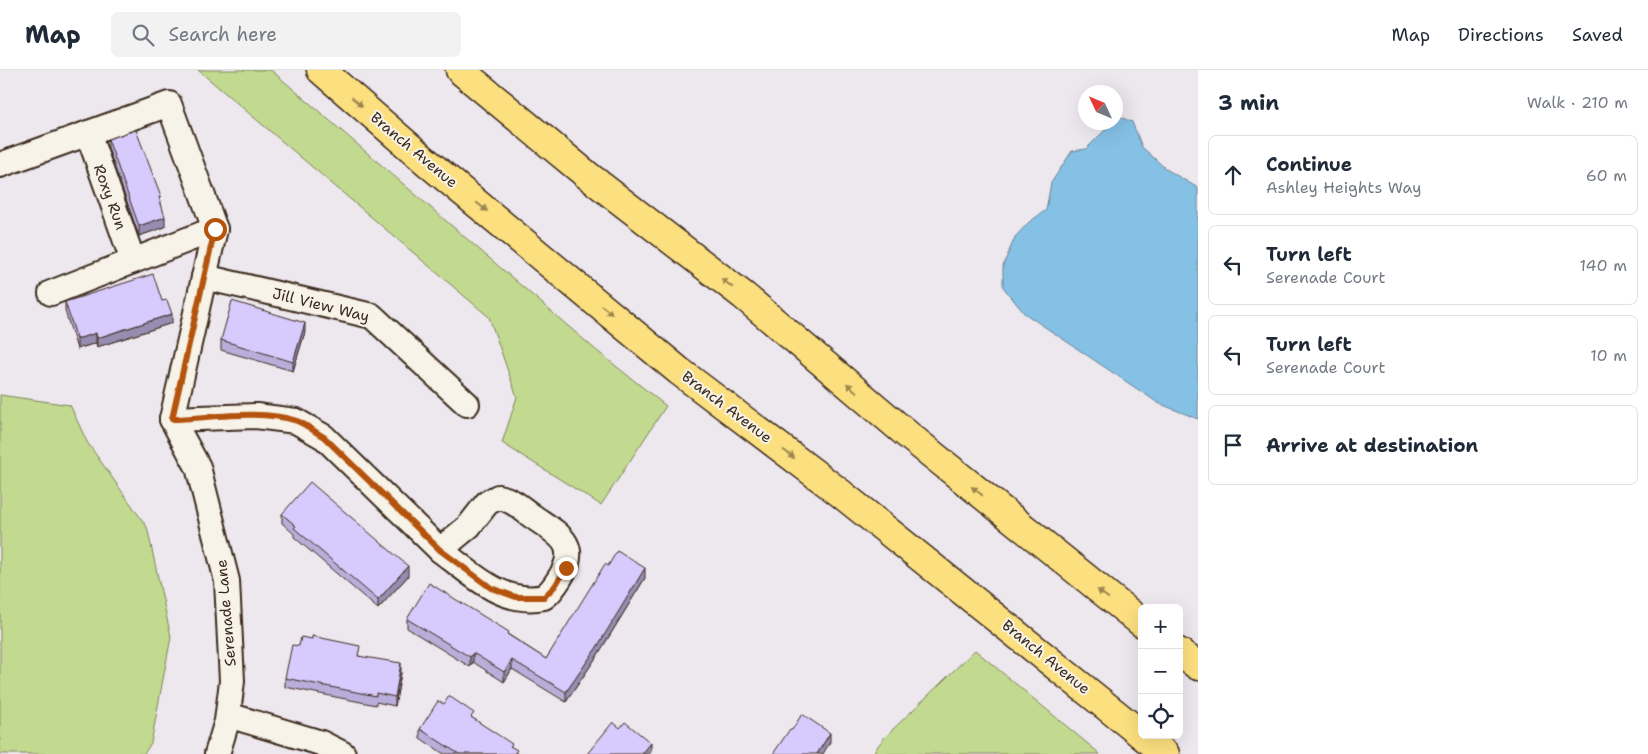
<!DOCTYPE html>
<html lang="en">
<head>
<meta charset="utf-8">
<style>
	body { margin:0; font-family:"Shantell Sans",sans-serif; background:#f2f2f3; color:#1f2937 }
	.controls { position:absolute; right:15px; bottom:15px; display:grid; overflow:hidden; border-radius:8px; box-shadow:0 5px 20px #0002 }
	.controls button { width:45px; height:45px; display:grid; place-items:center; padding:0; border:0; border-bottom:1px solid #e0e1e3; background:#fff; color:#1f2937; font:25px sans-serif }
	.compass { position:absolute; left:1078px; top:15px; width:45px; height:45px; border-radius:50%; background:#fff; box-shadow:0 5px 20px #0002; rotate:314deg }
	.stop { position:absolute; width:15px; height:15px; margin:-11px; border:4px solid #b45309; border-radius:50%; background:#fff }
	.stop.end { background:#b45309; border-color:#fff; box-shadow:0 1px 5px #0008 }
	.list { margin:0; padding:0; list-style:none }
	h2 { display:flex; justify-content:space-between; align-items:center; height:65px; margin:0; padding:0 20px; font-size:21px }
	h2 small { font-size:16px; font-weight:400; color:#747a83 }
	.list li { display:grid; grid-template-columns:32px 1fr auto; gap:15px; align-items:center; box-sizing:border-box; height:80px; margin:0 10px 10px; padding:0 10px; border:1px solid #e0e1e3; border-radius:8px }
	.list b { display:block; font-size:19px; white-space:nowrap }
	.list p { margin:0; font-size:16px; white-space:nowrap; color:#747a83 }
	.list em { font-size:16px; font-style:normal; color:#747a83 }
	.icon { flex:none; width:28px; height:28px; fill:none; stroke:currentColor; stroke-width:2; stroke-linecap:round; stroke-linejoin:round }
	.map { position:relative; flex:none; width:1198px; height:684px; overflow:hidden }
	header { display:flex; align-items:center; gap:30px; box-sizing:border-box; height:70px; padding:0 25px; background:#fff; border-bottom:1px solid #e0e1e3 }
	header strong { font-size:24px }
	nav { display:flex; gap:28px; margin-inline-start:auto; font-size:18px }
	.search { width:350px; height:45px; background:#f2f2f3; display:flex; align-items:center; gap:12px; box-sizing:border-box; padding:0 18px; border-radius:8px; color:#747a83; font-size:19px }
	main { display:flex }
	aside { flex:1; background:#fff }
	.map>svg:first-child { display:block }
	.green { fill:#c1da90; stroke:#7e8257 }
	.water { fill:#85c1e5; stroke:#678595 }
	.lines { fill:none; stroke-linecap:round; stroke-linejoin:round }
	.street-casing { stroke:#3b2a1e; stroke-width:28 }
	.highway-casing { stroke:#3b2a1e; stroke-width:31 }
	.street { stroke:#f7f3e8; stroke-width:24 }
	.highway { stroke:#fce080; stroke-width:28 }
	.wall { fill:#b9aed9; stroke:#3b2a1e }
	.shaded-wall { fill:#968db0; stroke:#3b2a1e }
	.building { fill:#d7cafc; stroke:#3b2a1e }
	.oneway { fill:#9c854f }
	.route { stroke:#b45309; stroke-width:6 }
	.labels { text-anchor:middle; stroke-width:4; stroke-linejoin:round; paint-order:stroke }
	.street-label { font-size:15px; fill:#3b2a1e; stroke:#f7f3e8 }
</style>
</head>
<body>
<header>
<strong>Map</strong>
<div class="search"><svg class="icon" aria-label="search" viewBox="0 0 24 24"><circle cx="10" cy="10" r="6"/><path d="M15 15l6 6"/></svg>Search here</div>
<nav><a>Map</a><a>Directions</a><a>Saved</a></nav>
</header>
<main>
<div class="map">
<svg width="1198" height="684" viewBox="0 0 1198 684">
	<rect width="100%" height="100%" fill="#ede7ee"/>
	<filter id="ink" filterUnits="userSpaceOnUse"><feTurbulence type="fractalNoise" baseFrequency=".02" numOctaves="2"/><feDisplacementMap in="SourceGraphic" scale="10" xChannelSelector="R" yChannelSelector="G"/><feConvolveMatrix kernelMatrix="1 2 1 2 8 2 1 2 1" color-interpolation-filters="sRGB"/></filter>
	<g filter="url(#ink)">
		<g class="green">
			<polygon points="198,0 271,0 597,281 666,336 601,435 502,373 517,327 489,247"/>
			<polygon points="0,325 70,335 87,372 147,457 171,567 151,673 144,684 0,684"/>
			<polygon points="975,580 1100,684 872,684 884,668"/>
		</g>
		<polygon class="water" points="1118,46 1132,52 1142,77 1166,99 1198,118 1198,349 1158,333 1024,243 1003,217 1003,196 1015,167 1028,153 1046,140 1051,113 1072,81 1086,79 1112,53 1116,52"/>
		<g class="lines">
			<g class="street-casing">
				<g id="street">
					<polyline points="88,63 133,191"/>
					<polyline points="0,95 169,34 215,159 172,349"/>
					<polyline points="204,207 372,246 467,334"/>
					<polyline points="51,223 215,159"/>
					<polyline points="172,349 198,397 227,511 232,611 227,651 217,684"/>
					<polyline points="172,349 256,346 296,351 324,367 440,480"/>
					<path d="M498,427c14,2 23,11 34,19 24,17 49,27 29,60 -5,8 -9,15 -17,21 -42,9 -73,-24 -104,-47l29,-24 18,-23z"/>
					<polyline points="228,645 321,673 343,684"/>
				</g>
			</g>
			<g class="highway-casing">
				<g id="highway">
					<polyline points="321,0 428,93 679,301 839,422 1142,665"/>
					<polyline points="460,0 587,105 744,226 908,365 1142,553"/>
					<polyline points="1179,582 1198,596"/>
					<polyline points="1142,665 1165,684"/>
				</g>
			</g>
			<use href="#street" class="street"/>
			<use href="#highway" class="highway"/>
		</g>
		<g class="wall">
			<polygon points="108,69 161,133 165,157 139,166 108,78"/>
			<polygon points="162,231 172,253 97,277 96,273 77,279 65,241 65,232"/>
			<polygon points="305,262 293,301 221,280 221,270"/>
			<polygon points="282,444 408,506 378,539 294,467 294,464 282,453"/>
			<polygon points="608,496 645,508 597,586 566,632 512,599 504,612 473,592 470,597 407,558 407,549 509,565 546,589"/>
			<polygon points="359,586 401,603 395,636 376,632 376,635 285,617 285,608"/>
			<polygon points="444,634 474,649 512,677 517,684 444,684 420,668 420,659"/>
		</g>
		<g class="shaded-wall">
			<polygon points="165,147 165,157 139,166 139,156"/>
			<polygon points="172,244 172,253 97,277 97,268"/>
			<polygon points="305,253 305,262 293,301 293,292"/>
			<polygon points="96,263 96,273 77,279 77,269"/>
			<polygon points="408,496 408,506 378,539 378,530"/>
			<polygon points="645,498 645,508 597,586 566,632 566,622"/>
			<polygon points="473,583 473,592 470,597 470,587"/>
			<polygon points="512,590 512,599 504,612 504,602"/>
			<polygon points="401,593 401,603 395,636 395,627"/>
			<polygon points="830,663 830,672 823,684 817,684"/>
			<polygon points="651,673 651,682 649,684 642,684"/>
		</g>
		<g class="building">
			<polygon points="136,60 161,126 159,127 165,147 139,156 108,69"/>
			<polygon points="153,204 162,231 167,230 172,244 97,268 96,263 77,269 65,232"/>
			<polygon points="232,231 305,253 293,292 221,270"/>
			<polygon points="310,412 408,496 378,530 294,458 296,456 282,444"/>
			<polygon points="617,481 645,498 597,577 566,622 512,590 504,602 473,583 470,587 407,549 429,513 509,562 507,564 546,589 605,494 608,496"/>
			<polygon points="312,566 360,576 358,586 401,593 395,627 376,623 376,626 285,608 292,575 299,576 301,567 312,569"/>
			<polygon points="449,626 474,643 471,647 512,674 510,676 517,680 514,684 459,684 420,659 438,631 444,634"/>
			<polygon points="802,644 830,663 817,684 773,684 790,659 792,660"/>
			<polygon points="613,652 620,658 625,652 651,673 642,684 587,684"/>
		</g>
		<defs><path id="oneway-solid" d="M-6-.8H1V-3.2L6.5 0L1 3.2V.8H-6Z" transform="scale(1.25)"/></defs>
		<g class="oneway">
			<use href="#oneway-solid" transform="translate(357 32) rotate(41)"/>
			<use href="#oneway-solid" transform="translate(482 137) rotate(39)"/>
			<use href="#oneway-solid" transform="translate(727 213) rotate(-142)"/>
			<use href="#oneway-solid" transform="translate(607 240) rotate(40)"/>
			<use href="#oneway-solid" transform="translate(852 318) rotate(-140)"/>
			<use href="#oneway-solid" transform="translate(789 384) rotate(37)"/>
			<use href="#oneway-solid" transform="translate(977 421) rotate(-141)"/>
			<use href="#oneway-solid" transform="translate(1103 524) rotate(-143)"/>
		</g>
	</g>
	<g class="lines" filter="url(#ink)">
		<path class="route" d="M215,159l-43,190c37,-1 90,-10 125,2 10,4 18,11 27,16l116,113 51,38 25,9h28l11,-11 11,-18"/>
	</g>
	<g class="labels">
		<g class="street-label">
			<text transform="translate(414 80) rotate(40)" y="5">Branch Avenue</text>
			<text transform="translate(110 127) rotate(70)" y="5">Roxy Run</text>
			<text transform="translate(321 235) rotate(14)" y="5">Jill View Way</text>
			<text transform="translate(727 337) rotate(37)" y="5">Branch Avenue</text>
			<text transform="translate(226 543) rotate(-95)" y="5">Serenade Lane</text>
			<text transform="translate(1046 587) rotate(39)" y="5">Branch Avenue</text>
		</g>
	</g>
</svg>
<div class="controls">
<button>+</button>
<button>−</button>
<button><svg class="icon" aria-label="locate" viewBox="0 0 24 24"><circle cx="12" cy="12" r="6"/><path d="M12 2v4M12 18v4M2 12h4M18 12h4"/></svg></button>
</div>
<svg class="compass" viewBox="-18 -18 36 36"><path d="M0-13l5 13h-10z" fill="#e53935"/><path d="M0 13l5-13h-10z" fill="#747a83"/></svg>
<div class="stop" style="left:215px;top:159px"></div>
<div class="stop end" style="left:566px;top:498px"></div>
</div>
<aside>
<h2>3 min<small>Walk · 210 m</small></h2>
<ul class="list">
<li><svg class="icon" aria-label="ahead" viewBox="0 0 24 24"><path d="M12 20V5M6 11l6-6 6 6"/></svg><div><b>Continue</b><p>Ashley Heights Way</p></div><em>60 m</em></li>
<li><svg class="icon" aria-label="left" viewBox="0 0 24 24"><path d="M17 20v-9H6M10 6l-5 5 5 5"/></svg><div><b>Turn left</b><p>Serenade Court</p></div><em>140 m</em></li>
<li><svg class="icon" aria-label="left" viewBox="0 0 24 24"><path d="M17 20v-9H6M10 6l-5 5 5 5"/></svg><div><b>Turn left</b><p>Serenade Court</p></div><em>10 m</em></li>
<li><svg class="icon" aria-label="arrive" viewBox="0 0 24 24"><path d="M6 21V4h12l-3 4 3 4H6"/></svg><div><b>Arrive at destination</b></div></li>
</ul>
</aside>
</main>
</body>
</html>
